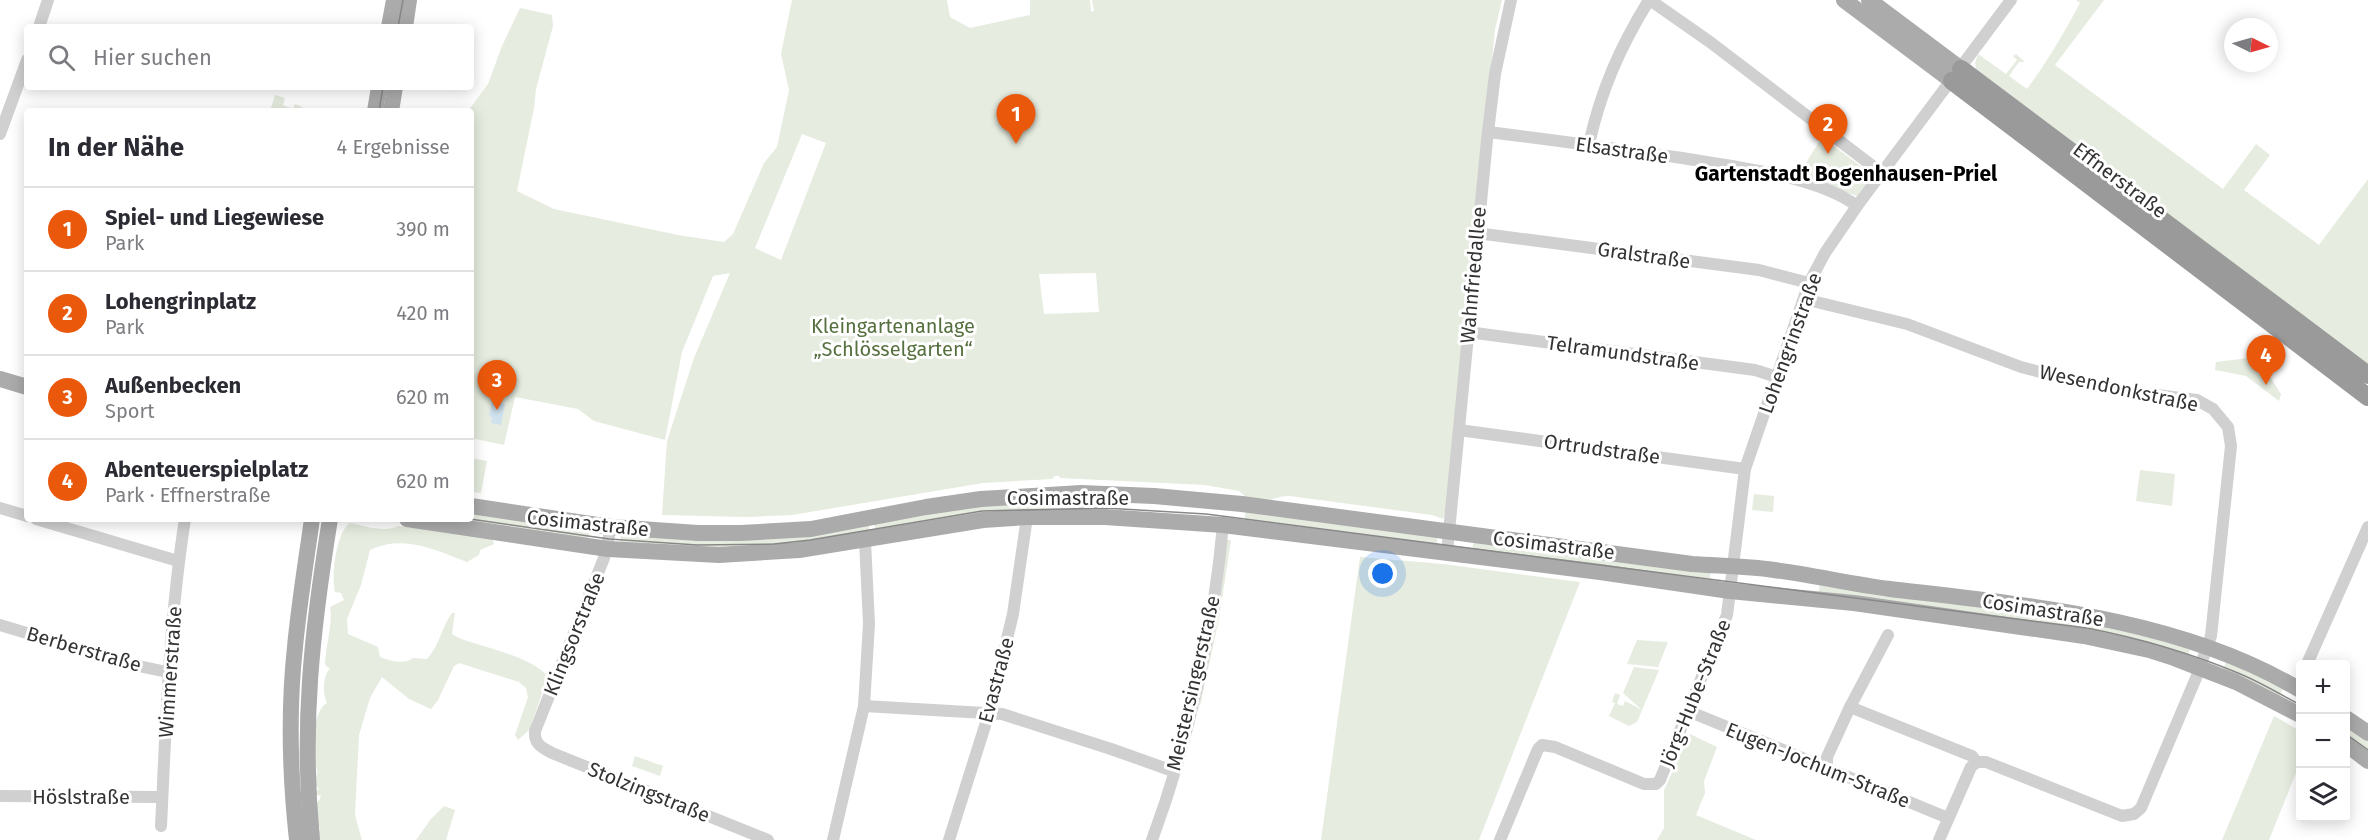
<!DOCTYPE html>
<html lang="de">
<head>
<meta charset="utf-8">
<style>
	body { margin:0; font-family:"Fira Sans",sans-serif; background:#f7f7f7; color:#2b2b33 }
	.controls { position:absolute; right:18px; bottom:18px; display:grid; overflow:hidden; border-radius:6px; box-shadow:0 3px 15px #0003 }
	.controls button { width:54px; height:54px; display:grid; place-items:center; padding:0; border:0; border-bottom:2px solid #e1e1e2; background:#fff; color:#2b2b33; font:30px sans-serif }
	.compass { position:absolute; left:2224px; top:18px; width:54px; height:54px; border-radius:50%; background:#fff; box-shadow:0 3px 15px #0003; rotate:95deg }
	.you { position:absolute; left:1383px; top:574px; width:21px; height:21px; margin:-15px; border:4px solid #fff; border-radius:50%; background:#1a73e8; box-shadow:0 0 0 9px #1a73e833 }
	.badge { display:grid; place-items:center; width:39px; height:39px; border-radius:50%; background:#ea580c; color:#fff; font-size:20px; font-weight:700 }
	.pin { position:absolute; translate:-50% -50px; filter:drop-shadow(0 2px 3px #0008) }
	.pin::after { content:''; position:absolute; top:32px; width:21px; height:18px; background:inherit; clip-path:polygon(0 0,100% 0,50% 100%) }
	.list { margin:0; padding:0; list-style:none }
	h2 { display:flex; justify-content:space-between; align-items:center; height:78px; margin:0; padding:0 24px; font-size:26px }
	h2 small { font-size:20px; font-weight:400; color:#7c7c81 }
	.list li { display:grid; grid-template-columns:39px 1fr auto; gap:18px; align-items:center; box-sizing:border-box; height:84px; padding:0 24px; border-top:2px solid #e1e1e2 }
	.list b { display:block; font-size:22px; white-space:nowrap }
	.list p { margin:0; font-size:20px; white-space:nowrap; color:#7c7c81 }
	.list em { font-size:20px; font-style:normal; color:#7c7c81 }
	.icon { flex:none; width:33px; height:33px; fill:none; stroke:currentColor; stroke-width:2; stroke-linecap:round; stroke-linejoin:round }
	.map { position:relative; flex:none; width:2368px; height:840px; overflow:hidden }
	.search { position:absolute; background:#fff; box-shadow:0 3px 15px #0003; left:24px; top:24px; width:450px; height:66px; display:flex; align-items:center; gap:15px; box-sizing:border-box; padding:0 21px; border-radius:6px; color:#7c7c81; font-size:22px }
	.panel { position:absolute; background:#fff; box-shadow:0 3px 15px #0003; left:24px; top:108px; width:450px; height:414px; border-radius:6px }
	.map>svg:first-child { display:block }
	.green { fill:#e6ecdf; fill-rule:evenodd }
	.water { fill:#cfe2ee }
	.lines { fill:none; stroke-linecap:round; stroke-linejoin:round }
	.minor { stroke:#d0d0d0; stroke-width:12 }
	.major { stroke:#ababab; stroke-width:16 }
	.highway { stroke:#9a9a9a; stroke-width:18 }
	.tram { stroke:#888; stroke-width:1.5 }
	.labels { text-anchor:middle; stroke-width:6; stroke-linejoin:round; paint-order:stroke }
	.street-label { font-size:20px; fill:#333; stroke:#fff }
	.park-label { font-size:20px; fill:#56703f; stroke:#fff }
	.neighbourhood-label { font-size:21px; font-weight:bold; fill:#000; stroke:#fff }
</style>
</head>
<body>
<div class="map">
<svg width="2368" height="840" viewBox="0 0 2368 840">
	<rect width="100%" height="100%" fill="#fff"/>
	<g class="green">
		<path d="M792,0h155l3,17 20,11 60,-13v-15h60l1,12 3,-1 -2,-11h410l-7,29 -47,479 -5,11 -11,-4 -142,-19c-15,0 -23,7 -36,8l-15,-13 -34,-6 -145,-7 -1,-2h-4l-3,3 -69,4 -191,32 -46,2 -84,-2 5,-74 27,-83 36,-85 -17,3 -31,76 -17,88 -71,-19 -16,-12 -63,-12 -11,48 -33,-7v-327h-3l20,-27 14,-38 18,-38 32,7 1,11 -17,63 -2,19 -17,83 37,18 124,26 46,7 9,-8 31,-71 13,-16 12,-57 -8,-36zM802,134l24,9 -45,117 -26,-12zM1096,273l3,39 -55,2 -5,-40z"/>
		<path d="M2076,0h28l-49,65 168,124 33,-45 14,11 -26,35 75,55 49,-66v186l-392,-296 -1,-6 3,-9 28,20 11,-14 -4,-4 3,-2 9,8h-6l-10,14 18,13c20,-27 37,-56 53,-86z"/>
		<polygon points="275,95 285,98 283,105 293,109 295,104 302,107 301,111 270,111"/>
		<polygon points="1822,137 1867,171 1869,179 1857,196 1798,176"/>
		<polygon points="2249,358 2262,365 2281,394 2279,401 2246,376 2215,370 2216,362"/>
		<polygon points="471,458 487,461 481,493 471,492"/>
		<polygon points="2140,470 2175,474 2172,506 2136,501"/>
		<polygon points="1754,494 1774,496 1773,512 1752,510"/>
		<polygon points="1102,497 1102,515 876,536 874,522 942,509"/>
		<polygon points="1246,509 1438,534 1436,548 1244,523"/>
		<polygon points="471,511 590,527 588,542 452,519 471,519"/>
		<path d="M350,523c15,3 34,10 48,3l83,10 11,1 2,7 -14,6 -1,5 -12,7c-32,-12 -63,-28 -97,-12l-9,35 -14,34 1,15 30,13 2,10c10,4 24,8 33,1l14,1c13,-14 14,-31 25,-46h3l-3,21 7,4c25,10 73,18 89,39l-19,53 -11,10 -3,-5 13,-38 -2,-9 -7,-6 -60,-19 -5,3 -16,34 -7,9 -22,-10 -27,-22 -12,21 -11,37 -4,80 7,25h-45l3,-12 -4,-5 -2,-20 5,-2 2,-5 -6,-2 4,-6 -3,-2 -1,-6c6,-10 -1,-14 -2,-23 -2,-15 2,-48 14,-54 -5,-10 -4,-27 3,-35l-4,-2 -1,-3c1,-18 8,-40 5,-56l14,-7 -3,-7 -6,-1c-4,-16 1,-60 15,-69z"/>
		<polygon points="868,523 871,537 783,549 620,545 621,533"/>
		<polygon points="1474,538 1711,569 1709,583 1472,552"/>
		<polygon points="1225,540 1231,540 1219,619 1200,706 1198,703 1216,618 1225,564 1222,562"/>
		<polygon points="1360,557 1443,564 1580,582 1479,840 1321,840"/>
		<polygon points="1820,581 2053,614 2191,647 2187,658 1818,598"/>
		<polygon points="1637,640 1668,642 1658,667 1627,664"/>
		<polygon points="2228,658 2285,685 2278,698 2223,669"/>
		<polygon points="1634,667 1659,670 1637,722 1629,726 1609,716 1615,703 1612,702 1615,693 1620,695 1617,704 1623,706 1625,701 1642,710 1623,693"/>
		<polygon points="2274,716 2300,731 2300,763 2269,840 2222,840"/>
		<polygon points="2346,723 2368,738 2368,758 2346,740"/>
		<polygon points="1690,734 1717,747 1704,781 1705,793 1696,815 1756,840 1657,840 1664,828 1664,790"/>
		<polygon points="635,756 663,766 660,776 632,766"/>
		<polygon points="444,806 455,810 446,840 416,840 431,819"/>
	</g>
	<polygon class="water" points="492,401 505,404 501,425 491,423 492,417 489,416"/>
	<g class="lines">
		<g class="minor">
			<polyline points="1650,0 1710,42 1883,174"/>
			<polyline points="39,27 48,0"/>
			<path d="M1488,132c65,8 130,17 194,26 50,8 136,18 175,48"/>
			<polyline points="0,134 27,60"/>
			<path d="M1589,144c12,-54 31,-97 60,-144"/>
			<polyline points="1477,233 1759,270 1809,283"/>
			<polyline points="1804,299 1907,324 2021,367 2082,383 2116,390 2197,400 2213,409 2228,427 2231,446 2211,636 2196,678 2141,808 2134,814 2122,816 1986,762 1977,762 1971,767 1939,840"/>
			<polyline points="1468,332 1755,370 1777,377"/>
			<polyline points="1459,430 1745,469"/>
			<polyline points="0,508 27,516"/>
			<polyline points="36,519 178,561"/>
			<path d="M611,527l-7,31 -69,173c-1,13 6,16 17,22l216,87"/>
			<polyline points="1447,552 1487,140 1495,74 1511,0"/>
			<polyline points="0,625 129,664 167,672"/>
			<polyline points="1888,635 1850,707 1972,756 1977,762"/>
			<polyline points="2307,664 2368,527"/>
			<polyline points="864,706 1002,714 1111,749 1173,771"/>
			<polyline points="1688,711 1948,818"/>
			<polyline points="1827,769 1827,757 1850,707"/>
			<polyline points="0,796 162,797"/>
			<path d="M161,826c5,-103 8,-205 24,-307"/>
			<polyline points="833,840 864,706 869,624 865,541"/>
			<polyline points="949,840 989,713 1013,614 1027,517"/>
			<path d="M1152,840c36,-97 62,-212 71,-315"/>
			<polyline points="1500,840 1538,749 1542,745 1555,747 1644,784 1656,784 1660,780 1727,615 1745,469 1809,283 1825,253 1857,206 2011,0"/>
		</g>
		<g class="major">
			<polyline points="1844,0 1952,81"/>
			<polyline points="1869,0 1961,69"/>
			<polyline points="389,27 394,0"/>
			<polyline points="405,27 409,0"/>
			<polyline points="375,111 379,87"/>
			<polyline points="391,111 395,87"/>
			<polyline points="0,379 27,387"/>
			<path d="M471,506l140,21 87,6h43l70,-4 115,-22 55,-8 100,-6 73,3 88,8 450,60c27,2 54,2 82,6 39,5 77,14 116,19 136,16 290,29 410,101"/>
			<polyline points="407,519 608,549 719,555 799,550 983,520 1027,517 1105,517 1223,525 1600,572 1730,591 1854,603 2084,636 2149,650 2174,658 2236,682 2300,715"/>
			<polyline points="2346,718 2368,733"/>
			<polyline points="2346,744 2368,761"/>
			<path d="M297,840c-7,-64 -9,-129 -2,-193 4,-43 11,-85 17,-128"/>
			<path d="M312,840c-11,-113 0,-210 18,-321"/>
		</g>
		<g class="highway">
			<polyline points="1961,69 2368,375"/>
			<polyline points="1952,81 2368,397"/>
		</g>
		<g class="tram">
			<polyline points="398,27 403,0"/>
			<polyline points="379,111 383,87"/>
			<path d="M470,519l139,20 88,6 77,-1 36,-4 172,-29 123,-3 101,6 881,114c51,10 103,25 151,45 22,9 42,21 62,32"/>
			<polyline points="2346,734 2368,750"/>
		</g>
	</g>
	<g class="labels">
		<g class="street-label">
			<text transform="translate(1622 150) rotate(8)" y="7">Elsastraße</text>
			<text transform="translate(2120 180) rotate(37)" y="7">Effnerstraße</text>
			<text transform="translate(1644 255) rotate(8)" y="7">Gralstraße</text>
			<text transform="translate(1473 275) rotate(-85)" y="7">Wahnfriedallee</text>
			<text transform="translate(1790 343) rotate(-70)" y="7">Lohengrinstraße</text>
			<text transform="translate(1623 353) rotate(8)" y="7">Telramundstraße</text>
			<text transform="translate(2119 388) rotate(12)" y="7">Wesendonkstraße</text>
			<text transform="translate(1602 449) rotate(8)" y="7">Ortrudstraße</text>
			<text x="1068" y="505">Cosimastraße</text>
			<text transform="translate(588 523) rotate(6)" y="7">Cosimastraße</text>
			<text transform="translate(1554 545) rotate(7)" y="7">Cosimastraße</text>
			<text transform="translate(2043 610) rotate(9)" y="7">Cosimastraße</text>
			<text transform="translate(574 634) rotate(-68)" y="7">Klingsorstraße</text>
			<text transform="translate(84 649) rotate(16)" y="7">Berberstraße</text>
			<text transform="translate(170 672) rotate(-86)" y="7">Wimmerstraße</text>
			<text transform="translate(996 680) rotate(-75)" y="7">Evastraße</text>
			<text transform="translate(1193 683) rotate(-77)" y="7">Meistersingerstraße</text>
			<text transform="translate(1695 693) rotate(-68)" y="7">Jörg-Hube-Straße</text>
			<text transform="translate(1818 765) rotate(22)" y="7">Eugen-Jochum-Straße</text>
			<text transform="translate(649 792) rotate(22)" y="7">Stolzingstraße</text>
			<text x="81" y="804">Höslstraße</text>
		</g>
		<g class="park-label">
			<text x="893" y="333">Kleingartenanlage<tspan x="893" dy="23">„Schlösselgarten“</tspan></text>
		</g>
		<g class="neighbourhood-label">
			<text x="1846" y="181">Gartenstadt Bogenhausen-Priel</text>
		</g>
	</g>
</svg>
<div class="controls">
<button>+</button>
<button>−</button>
<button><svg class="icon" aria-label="layers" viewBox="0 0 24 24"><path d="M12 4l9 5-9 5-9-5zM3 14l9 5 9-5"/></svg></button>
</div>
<svg class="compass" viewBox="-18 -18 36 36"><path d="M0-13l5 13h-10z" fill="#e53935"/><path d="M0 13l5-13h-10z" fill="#7c7c81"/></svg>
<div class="you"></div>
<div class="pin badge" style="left:1016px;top:144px">1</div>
<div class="pin badge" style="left:1828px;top:154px">2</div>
<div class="pin badge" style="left:497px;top:410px">3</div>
<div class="pin badge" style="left:2266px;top:385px">4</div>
<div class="search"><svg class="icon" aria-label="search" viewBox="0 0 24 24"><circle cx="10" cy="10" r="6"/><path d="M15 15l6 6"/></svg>Hier suchen</div>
<section class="panel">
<h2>In der Nähe<small>4 Ergebnisse</small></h2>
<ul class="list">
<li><span class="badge">1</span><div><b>Spiel- und Liegewiese</b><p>Park</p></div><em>390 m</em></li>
<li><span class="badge">2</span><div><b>Lohengrinplatz</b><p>Park</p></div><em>420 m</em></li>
<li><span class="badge">3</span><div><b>Außenbecken</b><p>Sport</p></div><em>620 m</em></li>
<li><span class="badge">4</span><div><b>Abenteuerspielplatz</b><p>Park · Effnerstraße</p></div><em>620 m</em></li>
</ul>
</section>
</div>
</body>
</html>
